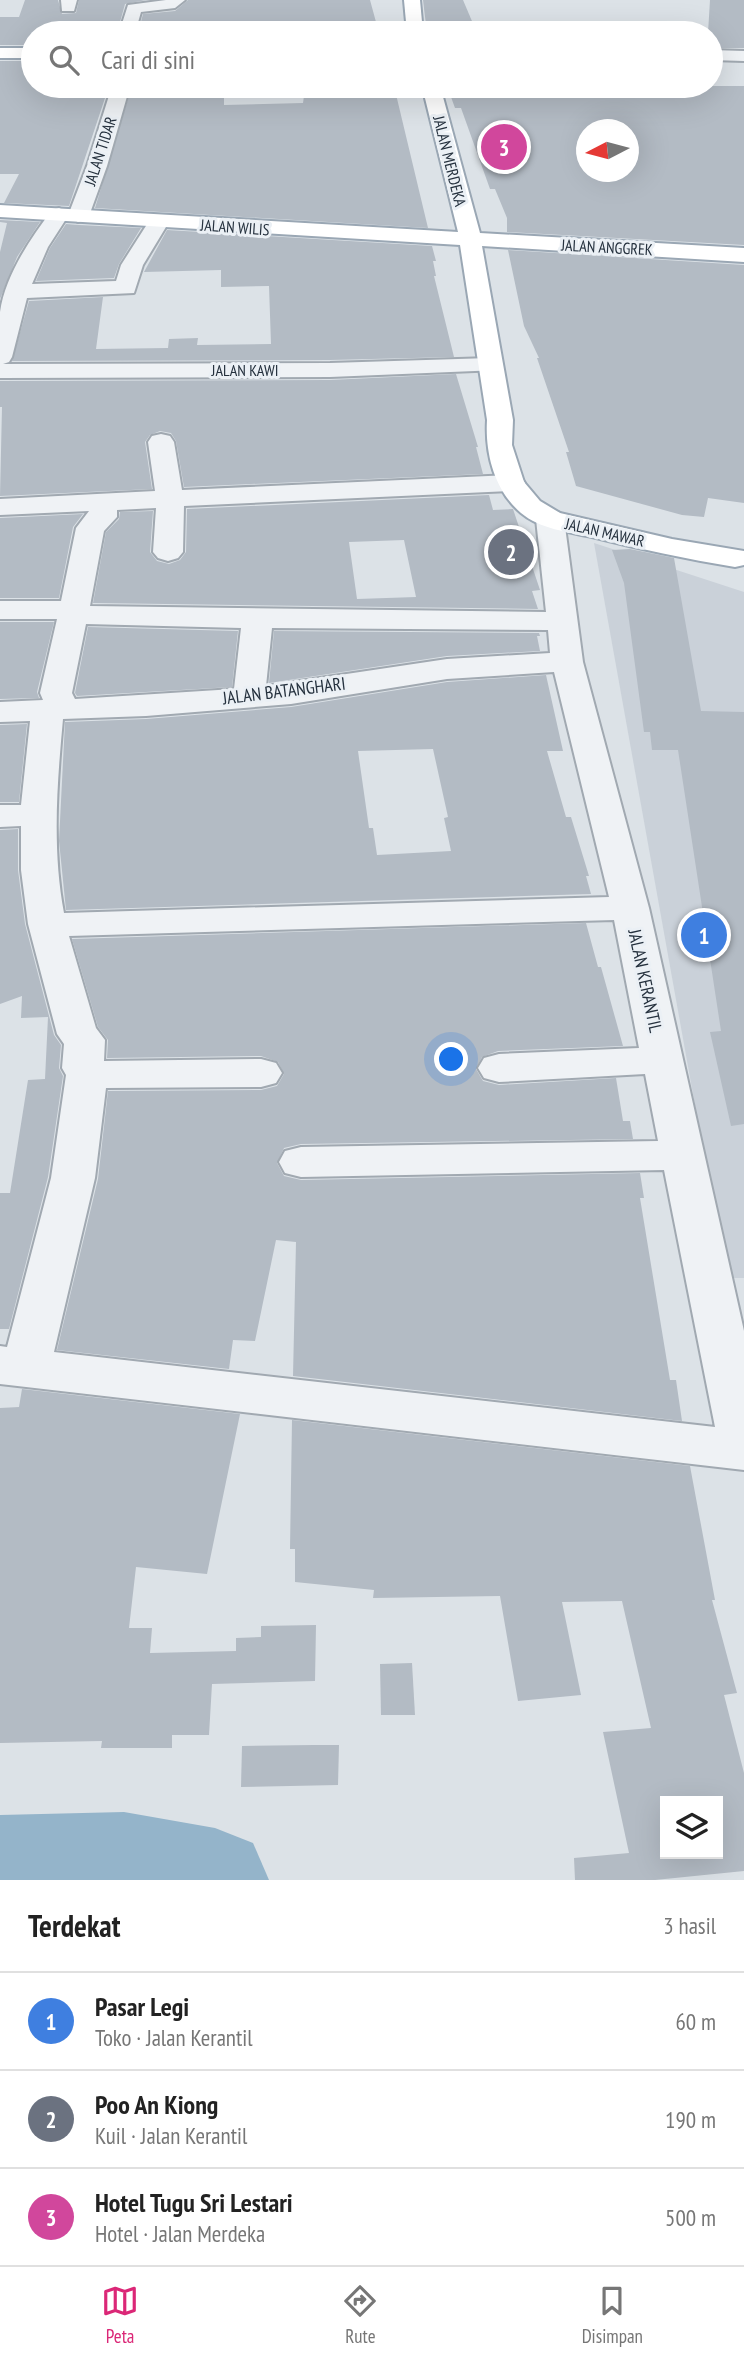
<!DOCTYPE html>
<html lang="id">
<head>
<meta charset="utf-8">
<style>
	body { margin:0; font-family:"PT Sans Narrow",sans-serif; background:#f2f2f2; color:#222 }
	.controls { position:absolute; right:21px; bottom:21px; display:grid; overflow:hidden; border-radius:0px; box-shadow:0 7px 28px #0002 }
	.controls button { width:63px; height:63px; display:grid; place-items:center; padding:0; border:0; border-bottom:2px solid #e0e0e0; background:#fff; color:#222; font:35px sans-serif }
	.compass { position:absolute; left:576px; top:119px; width:63px; height:63px; border-radius:50%; background:#fff; box-shadow:0 7px 28px #0002; rotate:264deg }
	.you { position:absolute; left:452px; top:1060px; width:24px; height:24px; margin:-18px; border:5px solid #fff; border-radius:50%; background:#1a73e8; box-shadow:0 0 0 10px #1a73e833 }
	.badge { display:grid; place-items:center; width:46px; height:46px; border-radius:50%; background:#db2777; color:#fff; font-size:23px; font-weight:700 }
	.pin { position:absolute; translate:-50% -50%; border:4px solid #fff; box-shadow:0 2px 7px #0006 }
	.list { margin:0; padding:0; list-style:none }
	h2 { display:flex; justify-content:space-between; align-items:center; height:91px; margin:0; padding:0 28px; font-size:30px }
	h2 small { font-size:23px; font-weight:400; color:#767676 }
	.list li { display:grid; grid-template-columns:46px 1fr auto; gap:21px; align-items:center; box-sizing:border-box; height:98px; padding:0 28px; border-top:2px solid #e0e0e0 }
	.list b { display:block; font-size:26px; white-space:nowrap }
	.list p { margin:0; font-size:23px; white-space:nowrap; color:#767676 }
	.list em { font-size:23px; font-style:normal; color:#767676 }
	.icon { flex:none; width:38px; height:38px; fill:none; stroke:currentColor; stroke-width:2; stroke-linecap:round; stroke-linejoin:round }
	.map { position:relative; flex:none; width:744px; height:1880px; overflow:hidden }
	.search { position:absolute; background:#fff; box-shadow:0 7px 28px #0002; left:21px; right:21px; top:21px; height:77px; display:flex; align-items:center; gap:18px; box-sizing:border-box; padding:0 24px; border-radius:38px; color:#767676; font-size:26px }
	.sheet { height:385px; background:#fff }
	nav { display:flex; justify-content:space-around; align-items:center; box-sizing:border-box; height:98px; border-top:2px solid #e0e0e0; background:#fff; font-size:19px; color:#767676 }
	nav a { display:grid; justify-items:center; gap:4px }
	nav .on { color:#db2777 }
	.map>svg:first-child { display:block }
	.built { fill:#cad1d9 }
	.lines { fill:none; stroke-linecap:round; stroke-linejoin:round }
	.river { fill:#94b4ca; fill-rule:evenodd }
	.building { fill:#b3bbc4; fill-rule:evenodd }
	.minor-casing { stroke:#a1a9b1; stroke-width:4 }
	.major-casing { stroke:#9aa7b4; stroke-width:4 }
	.minor { fill:#eff2f5; fill-rule:evenodd }
	.major { fill:#fff; fill-rule:evenodd }
	.labels { text-anchor:middle; stroke-width:6; stroke-linejoin:round; paint-order:stroke }
	.far-street-label { font-size:16px; fill:#25313e; stroke:#ebf0f5 }
	.street-label { font-size:18px; fill:#25313e; stroke:#ebf0f5 }
</style>
</head>
<body>
<div class="map">
<svg width="744" height="1880" viewBox="0 0 744 1880">
	<rect width="100%" height="100%" fill="#dce2e7"/>
	<polygon class="built" points="594,543 744,592 744,1278 726,1278"/>
	<g class="lines">
		<polygon class="river" points="124,1812 215,1828 253,1843 269,1880 0,1880 0,1815"/>
	</g>
	<g class="building">
		<polygon points="25,0 58,0 62,14 76,13 79,0 146,0 125,4 117,33 33,33 33,45 0,45 0,17 19,17"/>
		<polygon points="188,0 370,0 379,33 138,33 143,14 175,11"/>
		<polygon points="423,0 463,0 477,33 427,33"/>
		<polygon points="710,0 744,0 744,48 711,48 711,33 708,33"/>
		<polygon points="0,61 33,61 33,86 109,86 69,206 4,203 19,174 0,174"/>
		<polygon points="132,86 224,86 224,105 303,103 304,96 310,96 309,86 394,86 428,228 95,208"/>
		<path d="M447,86h37l3,6 7,1 36,-1 3,6 89,-1 -4,-11h126v159l-237,-13v-14l-12,-29h-5l-29,-81h-6zM586,130h42v42h-42z"/>
		<polygon points="0,220 40,222 17,257 0,299 0,252 7,223 0,222"/>
		<polygon points="66,224 79,225 141,228 119,264 114,278 36,281 50,248"/>
		<polygon points="167,230 432,246 436,261 433,261 436,276 434,276 454,357 330,360 12,361 29,301 103,297 96,349 168,348 169,339 198,338 197,345 271,344 269,286 221,287 221,270 144,272"/>
		<polygon points="508,250 744,265 744,503 708,498 704,517 682,515 576,486 566,452 569,452 537,358 539,358 524,326"/>
		<polygon points="456,374 478,447 476,447 483,474 184,487 176,441 171,433 160,431 150,435 145,442 152,489 0,496 2,407 0,407 0,381 330,380"/>
		<path d="M489,495l4,15 20,-1 27,81 -8,1 6,18 -445,-6 13,-71 13,-13 1,-7 33,-1 -3,41 7,9 12,3 11,-4 6,-8 1,-43zM404,540l12,57 -59,2 -8,-57z"/>
		<polygon points="83,514 73,527 59,598 0,598 0,518"/>
		<polygon points="630,549 674,558 701,711 744,712 744,1124 731,1126 710,1032 721,1031 678,750 652,750 650,732 644,732 624,583 612,550"/>
		<polygon points="0,622 54,622 37,692 39,698 0,699"/>
		<polygon points="88,627 238,631 232,687 77,696 75,693"/>
		<polygon points="274,631 539,633 540,636 537,636 540,651 447,656 269,683"/>
		<path d="M546,675l17,76h-16l19,66h5l18,59h-3l5,18 -525,16 -7,-69 6,-119 81,-3 145,-12 156,-25zM433,749l15,68 -4,1 7,33 -74,4 -4,-27h-4l-11,-77z"/>
		<polygon points="27,724 19,802 0,802 0,725"/>
		<polygon points="18,829 18,870 25,924 54,1035 61,1045 59,1068 63,1076 48,1177 9,1329 0,1329 0,1193 10,1193 28,1080 45,1079 48,1017 21,1018 22,996 0,1004 0,830"/>
		<polygon points="586,923 598,967 601,967 623,1046 498,1051 482,1057 476,1069 483,1081 499,1085 616,1078 623,1121 630,1121 633,1139 301,1144 284,1148 277,1163 284,1176 301,1180 640,1173 644,1198 640,1198 670,1380 676,1380 682,1421 293,1376 296,1242 276,1240 255,1341 233,1340 229,1369 57,1350 98,1179 108,1091 261,1090 277,1086 284,1074 278,1062 261,1056 107,1058 108,1040 98,1027 72,939"/>
		<polygon points="22,1389 240,1414 207,1574 136,1567 129,1628 152,1628 150,1653 236,1651 236,1638 261,1637 261,1626 316,1625 315,1681 212,1684 209,1735 172,1735 172,1748 101,1748 102,1741 0,1743 0,1408 19,1407"/>
		<path d="M292,1420l398,46 25,134h-3l25,93 -13,2 20,78v98l-89,9h-80l-1,-22 55,-5 -26,-121 48,-4 -29,-127 -60,1 19,93 -63,6 -18,-105 -127,2 1,-8 -79,-8v-33h-5zM665,1801h53v53h-53z"/>
		<polygon points="412,1663 415,1715 381,1715 380,1664"/>
		<polygon points="314,1745 339,1745 338,1785 241,1787 242,1746"/>
	</g>
	<g class="lines">
		<g class="minor-casing">
			<g id="minor">
				<polygon points="61,0 77,0 74,11 62,11"/>
				<polygon points="166,0 185,0 175,8 141,12 135,33 119,33 128,5"/>
				<polygon points="711,50 744,51 744,61 711,60"/>
				<path d="M112,86h18l-23,80 -18,50 -4,4 -7,2 -10,-6 -20,31 -16,37 84,-3 5,-16 30,-47h14l4,4 -26,43 -9,28 -107,5 -15,59 -3,5 -6,2 327,-1 160,-5 9,2 3,5 -3,5 -169,7 -330,1c0,-21 0,-45 0,-66 5,-36 30,-73 52,-102l7,-2 10,5 18,-47z"/>
				<path d="M161,434l9,2 4,6 8,48 329,-15 10,2 4,6 -4,6 -10,2 -327,15 -1,46 -5,6 -10,3 -10,-3 -5,-6 3,-44 -39,2v7l-13,14 -14,75 456,6 -10,-93 4,-6 10,-3 10,3 4,6 19,143 66,246 95,423v139l-744,-86v-38l7,1 44,-169 15,-103 -4,-7 2,-24 -7,-10 -29,-110 -7,-54v-44l-21,1v-22h21l9,-84 -30,1v-20l43,-2 -3,-7 17,-74h-57v-18h61l15,-73 13,-17 -89,4v-16l155,-8 -7,-49 4,-6zM86,624l155,4 -7,61 -159,10 -3,-6zM272,628l276,2 2,23 -103,6 -181,27zM554,672l55,225 -545,16c-12,-64 -7,-129 -1,-194l83,-3 145,-12 156,-25zM614,920l25,128 -140,6 -15,4 -6,10 6,10 15,4 146,-8 13,67 -357,6 -16,4 -6,11 6,11 16,4 363,-7 51,257 -661,-75 41,-174 11,-90 155,-1 15,-4 6,-10 -6,-10 -15,-4 -157,2 1,-21 -9,-12 -27,-92z"/>
			</g>
		</g>
		<g class="major-casing">
			<g id="major">
				<polygon points="404,0 420,0 423,33 407,33"/>
				<rect x="0" y="48" width="33" height="10"/>
				<path d="M422,86h18l40,147 264,15v14l-262,-16 31,174 -1,25 12,37 16,19 20,12 112,26 72,12v14l-9,2c-48,-8 -96,-18 -143,-30 -24,-5 -52,-8 -71,-24 -27,-23 -36,-60 -34,-93l-27,-175 -460,-28v-12l458,27z"/>
			</g>
		</g>
		<use href="#minor" class="minor"/>
		<use href="#major" class="major"/>
	</g>
	<g class="labels">
		<g class="far-street-label">
			<text transform="translate(100 151) rotate(-72)" y="6">JALAN TIDAR</text>
			<text transform="translate(450 161) rotate(76)" y="6">JALAN MERDEKA</text>
			<text transform="translate(235 227) rotate(4)" y="6">JALAN WILIS</text>
			<text transform="translate(607 247) rotate(3)" y="6">JALAN ANGGREK</text>
			<text x="245" y="376">JALAN KAWI</text>
			<text transform="translate(605 532) rotate(13)" y="6">JALAN MAWAR</text>
		</g>
		<g class="street-label">
			<text transform="translate(284 691) rotate(-7)" y="6">JALAN BATANGHARI</text>
			<text transform="translate(645 981) rotate(78)" y="6">JALAN KERANTIL</text>
		</g>
	</g>
</svg>
<div class="controls">
<button><svg class="icon" aria-label="layers" viewBox="0 0 24 24"><path d="M12 4l9 5-9 5-9-5zM3 14l9 5 9-5"/></svg></button>
</div>
<svg class="compass" viewBox="-18 -18 36 36"><path d="M0-13l5 13h-10z" fill="#e53935"/><path d="M0 13l5-13h-10z" fill="#767676"/></svg>
<div class="you"></div>
<div class="pin badge" style="left:704px;top:935px;background:#3f7fe0">1</div>
<div class="pin badge" style="left:511px;top:552px;background:#6b7280">2</div>
<div class="pin badge" style="left:504px;top:147px;background:#d1479c">3</div>
<div class="search"><svg class="icon" aria-label="search" viewBox="0 0 24 24"><circle cx="10" cy="10" r="6"/><path d="M15 15l6 6"/></svg>Cari di sini</div>
</div>
<section class="sheet">
<h2>Terdekat<small>3 hasil</small></h2>
<ul class="list">
<li><span class="badge" style="background:#3f7fe0">1</span><div><b>Pasar Legi</b><p>Toko · Jalan Kerantil</p></div><em>60 m</em></li>
<li><span class="badge" style="background:#6b7280">2</span><div><b>Poo An Kiong</b><p>Kuil · Jalan Kerantil</p></div><em>190 m</em></li>
<li><span class="badge" style="background:#d1479c">3</span><div><b>Hotel Tugu Sri Lestari</b><p>Hotel · Jalan Merdeka</p></div><em>500 m</em></li>
</ul>
</section>
<nav>
<a class="on"><svg class="icon" aria-label="map" viewBox="0 0 24 24"><path d="M3 6l6-2 6 2 6-2v14l-6 2-6-2-6 2zM9 4v14M15 6v14"/></svg>Peta</a>
<a><svg class="icon" aria-label="directions" viewBox="0 0 24 24"><path d="M12 3l9 9-9 9-9-9zM9 14v-3h6M13 9l2 2-2 2"/></svg>Rute</a>
<a><svg class="icon" aria-label="saved" viewBox="0 0 24 24"><path d="M7 4h10v16l-5-4-5 4z"/></svg>Disimpan</a>
</nav>
</body>
</html>
